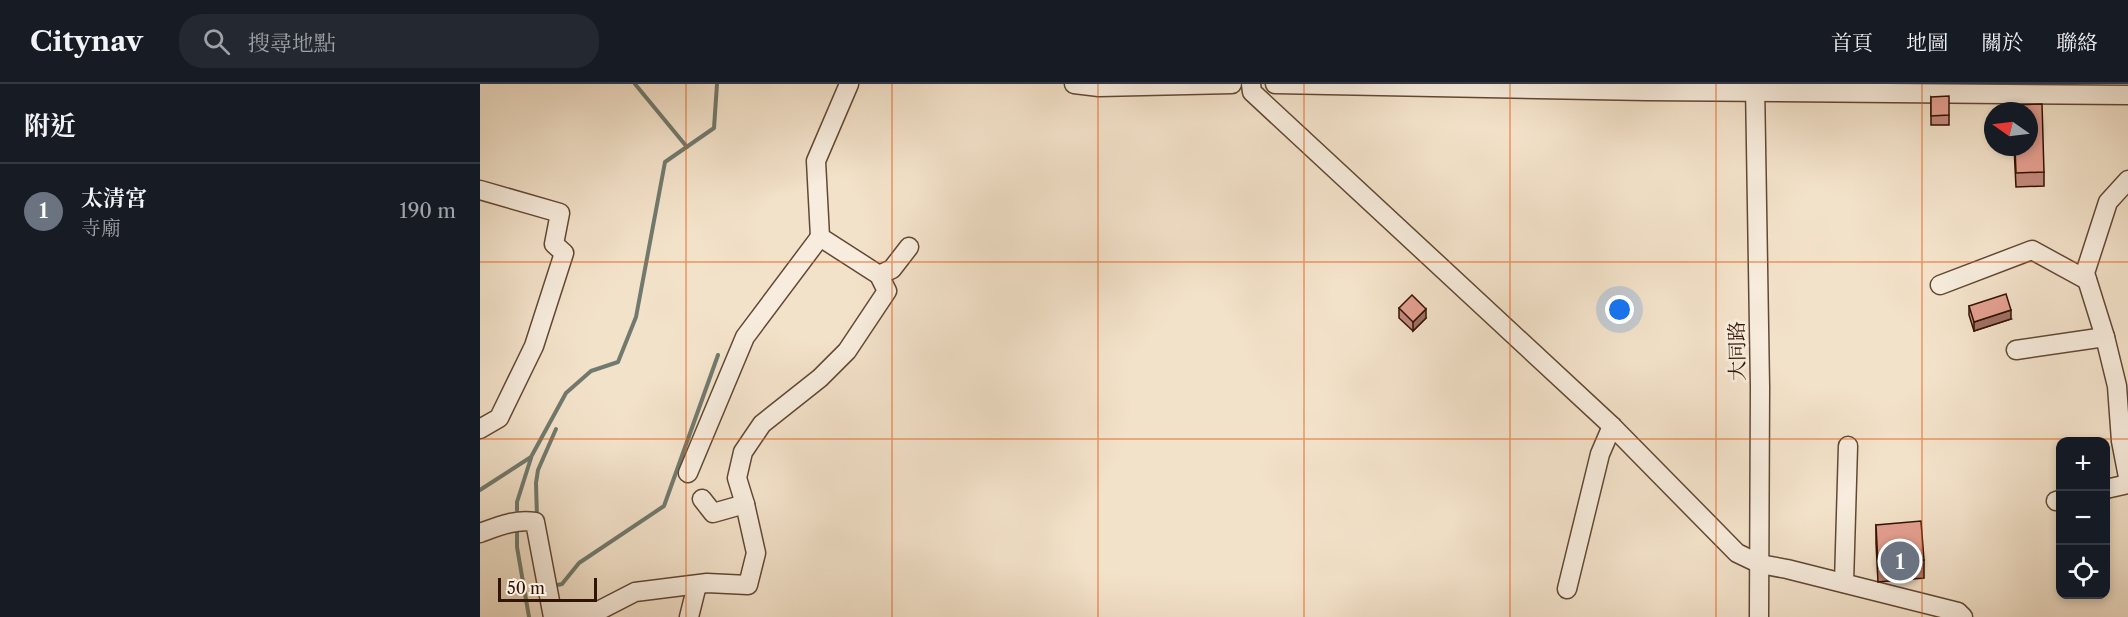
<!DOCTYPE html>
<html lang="zh-TW">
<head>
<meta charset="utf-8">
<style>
	body { margin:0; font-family:"Libre Caslon Text","Noto Serif TC",serif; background:#242831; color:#f1f3f6 }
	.controls { position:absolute; right:18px; bottom:18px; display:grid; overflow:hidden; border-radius:12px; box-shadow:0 3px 9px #0003 }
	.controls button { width:54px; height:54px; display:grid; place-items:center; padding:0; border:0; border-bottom:2px solid #363941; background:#171b24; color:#f1f3f6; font:30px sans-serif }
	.compass { position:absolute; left:1504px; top:18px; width:54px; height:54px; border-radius:50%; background:#171b24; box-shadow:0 3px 9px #0003; rotate:284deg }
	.scale { position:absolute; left:18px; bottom:15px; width:99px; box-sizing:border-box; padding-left:6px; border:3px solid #321402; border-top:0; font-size:16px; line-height:21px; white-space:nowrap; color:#321402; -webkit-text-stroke:4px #f7ecdd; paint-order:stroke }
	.you { position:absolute; left:1140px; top:226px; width:21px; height:21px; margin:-15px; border:4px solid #fff; border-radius:50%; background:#1a73e8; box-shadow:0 0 0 9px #1a73e833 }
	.badge { display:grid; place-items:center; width:39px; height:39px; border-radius:50%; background:#d93025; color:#fff; font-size:20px; font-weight:700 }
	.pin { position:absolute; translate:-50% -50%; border:3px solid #fff; box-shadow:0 2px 6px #0006 }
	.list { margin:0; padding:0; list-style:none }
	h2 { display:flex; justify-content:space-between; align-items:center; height:78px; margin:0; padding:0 24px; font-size:26px }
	h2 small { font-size:20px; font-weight:400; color:#9ea1a6 }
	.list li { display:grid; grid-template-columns:39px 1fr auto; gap:18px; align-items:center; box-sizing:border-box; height:96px; padding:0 24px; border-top:2px solid #363941 }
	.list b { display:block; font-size:22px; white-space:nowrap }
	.list p { margin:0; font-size:20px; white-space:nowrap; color:#9ea1a6 }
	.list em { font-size:20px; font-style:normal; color:#9ea1a6 }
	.icon { flex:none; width:33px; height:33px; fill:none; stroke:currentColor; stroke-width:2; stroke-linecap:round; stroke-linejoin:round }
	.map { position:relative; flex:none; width:1648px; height:533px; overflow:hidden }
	header { display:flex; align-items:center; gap:36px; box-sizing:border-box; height:84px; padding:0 30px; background:#171b24; border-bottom:2px solid #363941 }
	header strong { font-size:28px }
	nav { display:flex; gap:33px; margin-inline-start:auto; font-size:21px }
	.search { width:420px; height:54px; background:#242831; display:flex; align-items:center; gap:15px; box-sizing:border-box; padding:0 21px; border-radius:24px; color:#9ea1a6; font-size:22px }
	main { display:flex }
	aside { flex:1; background:#171b24 }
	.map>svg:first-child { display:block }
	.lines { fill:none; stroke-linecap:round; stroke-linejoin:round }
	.stream { stroke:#717a6e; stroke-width:4 }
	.minor-casing { stroke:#624834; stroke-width:21 }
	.minor { stroke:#f7ecdd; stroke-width:18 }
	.wall { fill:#c58a7e; stroke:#321402; stroke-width:1.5 }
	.shaded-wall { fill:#a07066; stroke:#321402; stroke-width:1.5 }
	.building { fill:#e5a092; stroke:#321402; stroke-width:1.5 }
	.grid { fill:none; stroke:#df560c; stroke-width:1.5; stroke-opacity:0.55 }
	.labels { text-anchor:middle; stroke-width:6; stroke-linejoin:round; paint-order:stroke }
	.street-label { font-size:20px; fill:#321402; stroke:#f7ecdd }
</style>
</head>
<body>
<header>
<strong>Citynav</strong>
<div class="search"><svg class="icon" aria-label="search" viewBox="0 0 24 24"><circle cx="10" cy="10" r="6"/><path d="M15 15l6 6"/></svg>搜尋地點</div>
<nav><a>首頁</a><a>地圖</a><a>關於</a><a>聯絡</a></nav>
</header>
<main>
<aside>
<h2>附近<small></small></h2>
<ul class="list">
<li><span class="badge" style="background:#6b7280">1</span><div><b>太清宮</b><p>寺廟</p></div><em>190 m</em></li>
</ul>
</aside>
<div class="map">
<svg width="1648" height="533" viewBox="0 0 1648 533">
	<rect width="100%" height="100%" fill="#f3e2ca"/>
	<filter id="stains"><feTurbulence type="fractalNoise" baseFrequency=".00333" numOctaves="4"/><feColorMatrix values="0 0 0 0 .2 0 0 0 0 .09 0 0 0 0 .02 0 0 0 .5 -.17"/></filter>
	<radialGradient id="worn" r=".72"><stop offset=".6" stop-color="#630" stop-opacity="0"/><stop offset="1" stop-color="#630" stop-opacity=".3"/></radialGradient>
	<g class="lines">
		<g class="stream">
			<polyline points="155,0 207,63"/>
			<polyline points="0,406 51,373 86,309 111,287 138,278 156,233 185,78 234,44 237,0"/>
			<polyline points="37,426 37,418 51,374"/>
			<polyline points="57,433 56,399 58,386 76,345"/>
			<polyline points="37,448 37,463 49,533"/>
			<polyline points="73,502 82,500 99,479 184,422 238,271"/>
		</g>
		<g class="minor-casing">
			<g id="minor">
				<polyline points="594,0 619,3 752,0"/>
				<polyline points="771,0 772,8 1132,342 1257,469 1280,480 1307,485 1478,528 1483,533"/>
				<polyline points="795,0 1166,7 1648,11"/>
				<polyline points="1275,0 1280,303 1279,533"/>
				<polyline points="1648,96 1628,118 1605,189 1625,253 1637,302 1641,357 1648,393"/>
				<polyline points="0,106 80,129 74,160 84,169 54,262 19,334 0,345"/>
				<polyline points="399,191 412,185 429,163"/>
				<polyline points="1460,201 1552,166 1607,196"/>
				<polyline points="1536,266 1625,253"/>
				<polyline points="208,389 265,253 340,153"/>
				<polyline points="1626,405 1648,400"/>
				<polyline points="222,415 233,429 265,420"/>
				<polyline points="1576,417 1580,416"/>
				<path d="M0,449c19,-7 35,-14 55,-11l18,95"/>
				<polyline points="1364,499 1368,362"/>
				<polyline points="1087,505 1120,370 1132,342"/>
				<polyline points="73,527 120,526 155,508 227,499 268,501 276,469 265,420 257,394 263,368 282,340 340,294 367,267 407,207 399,191 340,153 336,77 369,0"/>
				<polyline points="209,533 217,501"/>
			</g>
		</g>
		<use href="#minor" class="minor"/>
	</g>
	<g class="wall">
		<polygon points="1451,13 1469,31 1469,41 1451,41"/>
		<polygon points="1534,63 1564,88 1564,102 1536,103"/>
		<polygon points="1489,222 1531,235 1494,247 1489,231"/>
		<polygon points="919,224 946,234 933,247 919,234"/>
		<polygon points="1396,441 1444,476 1444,494 1398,498 1396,459"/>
	</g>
	<g class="shaded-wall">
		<polygon points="946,225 946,234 933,247 933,238"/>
		<polygon points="1531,226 1531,235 1494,247 1494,238"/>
	</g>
	<g class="building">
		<polygon points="1469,12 1469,31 1451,32 1451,13"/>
		<polygon points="1562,20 1564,88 1536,89 1535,63 1549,63 1549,27 1534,27 1534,21"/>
		<polygon points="1526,210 1531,226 1494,238 1489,222"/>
		<polygon points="932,211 946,225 933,238 919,224"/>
		<polygon points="1441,437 1444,476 1398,480 1396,441"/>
	</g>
	<path class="grid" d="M206,0v533M412,0v533M618,0v533M824,0v533M1030,0v533M1236,0v533M1442,0v533M0,178h1648M0,355h1648"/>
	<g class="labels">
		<g class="street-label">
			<text transform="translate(1257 267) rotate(-91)" y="7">大同路</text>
		</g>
	</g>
	<rect width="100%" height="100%" filter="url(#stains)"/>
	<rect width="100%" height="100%" fill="url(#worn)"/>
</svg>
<div class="controls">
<button>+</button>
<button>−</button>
<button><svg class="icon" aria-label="locate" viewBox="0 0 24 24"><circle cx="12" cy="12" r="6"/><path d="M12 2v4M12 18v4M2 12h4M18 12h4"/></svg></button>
</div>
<svg class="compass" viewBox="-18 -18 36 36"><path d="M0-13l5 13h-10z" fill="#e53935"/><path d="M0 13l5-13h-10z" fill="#9ea1a6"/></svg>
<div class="scale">50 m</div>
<div class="you"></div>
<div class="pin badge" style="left:1420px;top:477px;background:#6b7280">1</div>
</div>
</main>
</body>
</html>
